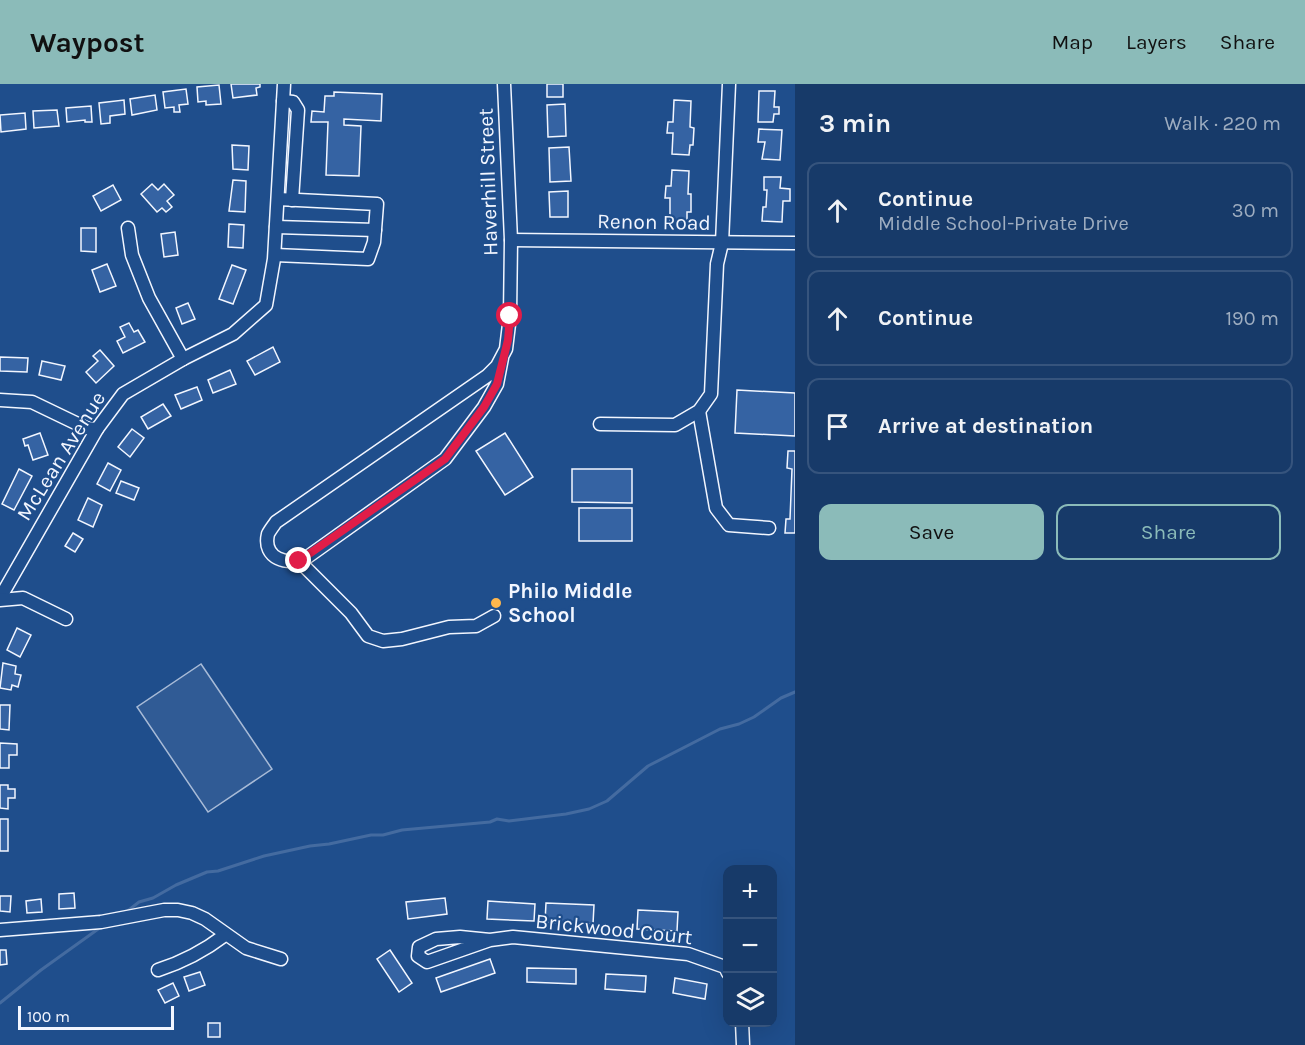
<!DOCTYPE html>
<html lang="en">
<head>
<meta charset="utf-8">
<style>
	body { margin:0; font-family:Karla,sans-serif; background:#20416f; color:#f1f3f6 }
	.controls { position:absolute; right:18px; bottom:18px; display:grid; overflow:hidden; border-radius:12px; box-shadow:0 6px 24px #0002 }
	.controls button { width:54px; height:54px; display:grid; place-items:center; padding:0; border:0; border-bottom:2px solid #36547d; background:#173a69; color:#f1f3f6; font:30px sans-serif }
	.scale { position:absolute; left:18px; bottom:15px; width:156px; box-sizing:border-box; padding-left:6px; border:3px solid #f2f6ff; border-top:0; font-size:16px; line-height:21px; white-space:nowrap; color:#f2f6ff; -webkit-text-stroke:4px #1f4e8c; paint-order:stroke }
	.stop { position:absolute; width:18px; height:18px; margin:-14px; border:4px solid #e11d48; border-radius:50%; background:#fff }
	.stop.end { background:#e11d48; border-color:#fff; box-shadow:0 2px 6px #0008 }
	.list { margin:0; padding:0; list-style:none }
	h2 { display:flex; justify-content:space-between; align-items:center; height:78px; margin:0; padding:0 24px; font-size:26px }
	h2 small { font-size:20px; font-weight:400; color:#9eadc0 }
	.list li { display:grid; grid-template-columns:39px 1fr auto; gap:18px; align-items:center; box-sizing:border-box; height:96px; margin:0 12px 12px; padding:0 12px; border:2px solid #36547d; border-radius:12px }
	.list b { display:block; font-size:22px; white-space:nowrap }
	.list p { margin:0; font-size:20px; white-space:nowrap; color:#9eadc0 }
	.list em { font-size:20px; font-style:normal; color:#9eadc0 }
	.actions { display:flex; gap:12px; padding:18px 24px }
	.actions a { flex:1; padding:14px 0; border:2px solid #8bbbb9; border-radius:12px; text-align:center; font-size:21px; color:#8bbbb9 }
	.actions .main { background:#8bbbb9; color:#111 }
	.icon { flex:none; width:33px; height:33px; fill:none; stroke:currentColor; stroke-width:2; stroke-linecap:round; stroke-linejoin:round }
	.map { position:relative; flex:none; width:795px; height:961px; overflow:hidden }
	header { display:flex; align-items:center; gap:36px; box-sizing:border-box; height:84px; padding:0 30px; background:#8bbbb9; color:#111 }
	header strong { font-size:28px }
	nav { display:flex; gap:33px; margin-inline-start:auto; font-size:21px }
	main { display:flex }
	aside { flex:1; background:#173a69 }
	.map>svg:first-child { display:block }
	.green { fill:#305b95; stroke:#a8bbd7; stroke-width:1.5 }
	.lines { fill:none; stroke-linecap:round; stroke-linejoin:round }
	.stream { stroke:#446ba0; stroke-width:3 }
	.building { fill:#3563a3; stroke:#f2f6ff; stroke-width:1.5 }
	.minor-casing { stroke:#f2f6ff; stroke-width:15 }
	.minor { stroke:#1f4e8c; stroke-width:12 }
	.route { stroke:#e11d48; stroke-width:8 }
	.poi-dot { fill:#ffb74d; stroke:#1f4e8c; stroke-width:2 }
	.labels { text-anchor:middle; stroke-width:4.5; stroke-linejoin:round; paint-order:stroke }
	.street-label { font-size:21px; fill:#f2f6ff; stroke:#1f4e8c }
	.poi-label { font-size:21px; font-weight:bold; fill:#f2f6ff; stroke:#1f4e8c; text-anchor:start }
</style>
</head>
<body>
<header>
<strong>Waypost</strong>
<nav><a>Map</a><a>Layers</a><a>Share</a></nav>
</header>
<main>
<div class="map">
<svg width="795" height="961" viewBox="0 0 795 961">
	<rect width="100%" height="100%" fill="#1f4e8c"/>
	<polygon class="green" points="201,580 272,685 208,728 137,623"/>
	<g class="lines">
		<g class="stream">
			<polyline points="125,829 139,818 153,814 176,801 207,788 218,787 264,772 310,762 329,760 371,751 383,751 402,746 490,738 497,735 509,737 566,730 589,725 607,717 648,682 720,645 739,640 754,633 781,614 795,608"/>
			<polyline points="0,919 41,886 101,843"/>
		</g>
	</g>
	<g class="building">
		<polygon points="231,0 260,0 260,3 256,4 257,11 233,14"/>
		<rect x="547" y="0" width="16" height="13"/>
		<polygon points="219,1 221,20 206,21 206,17 198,18 197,3"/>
		<polygon points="186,5 188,20 179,21 180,28 174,28 174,23 165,24 163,8"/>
		<polygon points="759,7 775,7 774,23 779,23 779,30 774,30 773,38 758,38"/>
		<polygon points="334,8 382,10 381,37 344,35 344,41 361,42 359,92 326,91 328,38 311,38 312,27 324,28 325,12 334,12"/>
		<polygon points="155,11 157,26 132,31 130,15"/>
		<polygon points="124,16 125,30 110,32 110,39 101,40 99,19"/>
		<polygon points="674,16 691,17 690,43 694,44 693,61 690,61 689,71 672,70 673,49 667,49 668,38 673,38"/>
		<polygon points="565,20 566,52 548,53 547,21"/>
		<polygon points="91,22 92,38 85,38 85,36 67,38 66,24"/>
		<polygon points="57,26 59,42 34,44 33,27"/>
		<polygon points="25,29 26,45 1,48 0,31"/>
		<polygon points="759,45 782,46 780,76 762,75 765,58 758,58"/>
		<polygon points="232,61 249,62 248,86 233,85"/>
		<polygon points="569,63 571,97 550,98 549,64"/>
		<polygon points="672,86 689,87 688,110 691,110 691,128 687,128 687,138 670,137 670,114 665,114 666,102 671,102"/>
		<polygon points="764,93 781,93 780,104 790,105 790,117 783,117 782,138 762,137 763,123 766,123 767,106 764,106"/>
		<polygon points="233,96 246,97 245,128 229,127"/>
		<polygon points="152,100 158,106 164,100 174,111 167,117 172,123 166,128 162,124 157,128 141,110"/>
		<polygon points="113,101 121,116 101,127 93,112"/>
		<polygon points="568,107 568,133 550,133 549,108"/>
		<polygon points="229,140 244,141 243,164 228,163"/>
		<polygon points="81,144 96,144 96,168 81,167"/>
		<polygon points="175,148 178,171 164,173 161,150"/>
		<polygon points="107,180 116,202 100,208 92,186"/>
		<polygon points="232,181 246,186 233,220 219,215"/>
		<polygon points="188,219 195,235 182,240 176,224"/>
		<polygon points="129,239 134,248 138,246 145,258 123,269 117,257 125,253 120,243"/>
		<polygon points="273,263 280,278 255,291 247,277"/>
		<polygon points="100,266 114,282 96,299 86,288 98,277 93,272"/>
		<polygon points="0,273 28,274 27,288 0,287"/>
		<polygon points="42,277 65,282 61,296 39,291"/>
		<polygon points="230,286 236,300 213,309 208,296"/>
		<polygon points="197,303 202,316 181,325 175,311"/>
		<polygon points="737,306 795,309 795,352 735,349"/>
		<polygon points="163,320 171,332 148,345 141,333"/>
		<polygon points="132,345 144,354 130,373 118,363"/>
		<polygon points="40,349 48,371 33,376 28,361 25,362 23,355"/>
		<polygon points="505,349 533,393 505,411 476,367"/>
		<polygon points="788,367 795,367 795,449 785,449 786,435 790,435 792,385 787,384"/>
		<polygon points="108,379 121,386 110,407 97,400"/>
		<polygon points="19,385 32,392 14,426 2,420"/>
		<polygon points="572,385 632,385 632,419 572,418"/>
		<polygon points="121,397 139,404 134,416 116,409"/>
		<polygon points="88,414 102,421 93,443 78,436"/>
		<rect x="579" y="424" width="53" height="33"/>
		<polygon points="73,449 83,455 75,468 65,462"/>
		<polygon points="17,544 31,551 20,573 7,566"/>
		<polygon points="3,579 16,582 15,590 21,591 18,603 12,601 11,606 0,604"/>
		<polygon points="0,621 10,621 9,646 0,645"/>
		<polygon points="0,659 17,660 17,671 9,671 9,684 0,684"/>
		<polygon points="0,701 8,701 8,705 15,705 15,714 8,714 8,725 0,724"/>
		<rect x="0" y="735" width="8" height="32"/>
		<polygon points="74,809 75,824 59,825 59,810"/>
		<polygon points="0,812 11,812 10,828 0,827"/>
		<polygon points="445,814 447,830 408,835 406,818"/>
		<polygon points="41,815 42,828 27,829 26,817"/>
		<polygon points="488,817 535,820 534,837 487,835"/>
		<polygon points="546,819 594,821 593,840 545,838"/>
		<polygon points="638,826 678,828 677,847 637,845"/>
		<polygon points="0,866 6,866 7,880 0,881"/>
		<polygon points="390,866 412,899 399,908 377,875"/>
		<polygon points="490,875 495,889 441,908 436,894"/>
		<polygon points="527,884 576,885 576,900 527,898"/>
		<polygon points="200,888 205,901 189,907 184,893"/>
		<polygon points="606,890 646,892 645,908 605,905"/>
		<polygon points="675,894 707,900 705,915 673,909"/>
		<polygon points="173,899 179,912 165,919 158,906"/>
		<rect x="208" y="939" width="12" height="14"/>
	</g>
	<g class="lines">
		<g class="minor-casing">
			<g id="minor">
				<polyline points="283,17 293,18 298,26 292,116"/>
				<polyline points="276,143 375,146"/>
				<polyline points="128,144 132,171 149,214 183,275"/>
				<polyline points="511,156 795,159"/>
				<polyline points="275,171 368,175 374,158 377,120 278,115"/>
				<path d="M502,274l-5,26 -13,23 -39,52 -139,99c-18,8 -44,1 -38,-24 2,-4 6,-9 8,-12l211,-146 10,-10 9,-17 4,-33 1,-76 -7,-156"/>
				<polyline points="0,316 32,318 86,344 97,345"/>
				<polyline points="699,327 716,424 729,441 769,444"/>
				<polyline points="600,340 675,341 699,327 711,310 717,180 722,159 729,0"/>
				<polyline points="299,477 351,529 368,552 383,557 402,555 449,543 476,542 494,532"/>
				<polyline points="0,514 97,345 123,310 183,275 233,250 266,221 274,175 284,0"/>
				<polyline points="0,516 23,514 66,535"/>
				<polyline points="0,846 101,838 164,826 178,826 192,829 205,835 246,864 281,875"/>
				<polyline points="490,856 427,878 418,872 419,863 436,855 460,853 490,856 513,853 688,870 725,883 728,889"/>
				<path d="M158,886c25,-8 46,-19 67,-35"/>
				<polyline points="742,938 743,961"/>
			</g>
		</g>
		<use href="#minor" class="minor"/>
	</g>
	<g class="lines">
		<polyline class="route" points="299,477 445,375 484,323 497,300 508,256 510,232"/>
	</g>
	<circle class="poi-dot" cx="496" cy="519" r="6"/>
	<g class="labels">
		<g class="street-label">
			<text transform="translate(488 98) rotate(-92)" y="7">Haverhill Street</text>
			<text transform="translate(654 138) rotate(1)" y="7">Renon Road</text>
			<text transform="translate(61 372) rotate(-58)" y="7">McLean Avenue</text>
			<text transform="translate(614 845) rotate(6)" y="7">Brickwood Court</text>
		</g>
		<g class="poi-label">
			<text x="508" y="514">Philo Middle<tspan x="508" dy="24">School</tspan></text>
		</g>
	</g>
</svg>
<div class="controls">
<button>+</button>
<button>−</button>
<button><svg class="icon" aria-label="layers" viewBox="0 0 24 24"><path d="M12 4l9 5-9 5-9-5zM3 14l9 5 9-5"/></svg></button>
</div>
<div class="scale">100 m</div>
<div class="stop" style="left:510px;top:232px"></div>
<div class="stop end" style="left:299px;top:477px"></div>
</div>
<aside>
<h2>3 min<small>Walk · 220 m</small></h2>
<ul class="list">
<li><svg class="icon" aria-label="ahead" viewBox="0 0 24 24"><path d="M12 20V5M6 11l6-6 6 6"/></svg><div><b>Continue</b><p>Middle School-Private Drive</p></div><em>30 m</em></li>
<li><svg class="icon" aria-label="ahead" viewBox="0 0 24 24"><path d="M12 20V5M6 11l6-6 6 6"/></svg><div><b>Continue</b></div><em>190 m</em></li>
<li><svg class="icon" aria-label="arrive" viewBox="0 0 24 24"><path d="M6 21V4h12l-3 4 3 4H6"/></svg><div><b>Arrive at destination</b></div></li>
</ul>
<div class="actions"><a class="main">Save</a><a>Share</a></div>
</aside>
</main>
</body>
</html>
